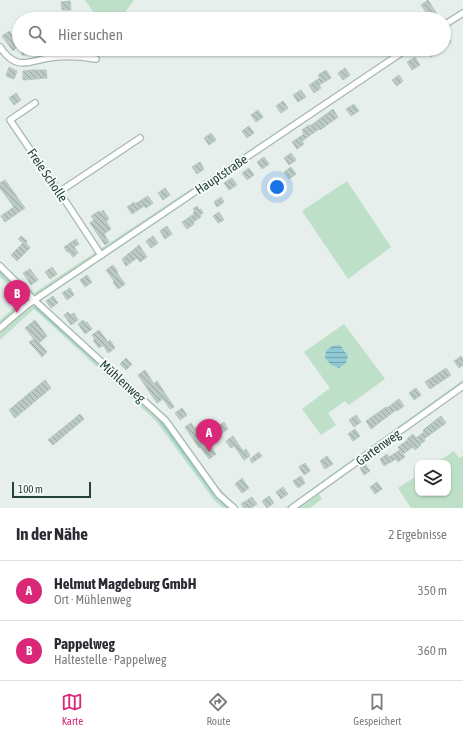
<!DOCTYPE html>
<html lang="de">
<head>
<meta charset="utf-8">
<style>
	body { margin:0; font-family:"Asap Condensed",sans-serif; background:#f7f7f7; color:#2b2b33 }
	.controls { position:absolute; right:12px; bottom:12px; display:grid; overflow:hidden; border-radius:8px; box-shadow:0 1px 3px #0004 }
	.controls button { width:36px; height:36px; display:grid; place-items:center; padding:0; border:0; border-bottom:1px solid #e1e1e2; background:#fff; color:#2b2b33; font:20px sans-serif }
	.scale { position:absolute; left:12px; bottom:10px; width:79px; box-sizing:border-box; padding-left:4px; border:2px solid #24423a; border-top:0; font-size:11px; line-height:14px; white-space:nowrap; color:#24423a; -webkit-text-stroke:3px #f7fbf9; paint-order:stroke }
	.you { position:absolute; left:277px; top:187px; width:14px; height:14px; margin:-10px; border:3px solid #fff; border-radius:50%; background:#1a73e8; box-shadow:0 0 0 6px #1a73e833 }
	.badge { display:grid; place-items:center; width:26px; height:26px; border-radius:50%; background:#db2777; color:#fff; font-size:13px; font-weight:700 }
	.pin { position:absolute; translate:-50% -33px; filter:drop-shadow(0 1px 2px #0008) }
	.pin::after { content:''; position:absolute; top:21px; width:14px; height:12px; background:inherit; clip-path:polygon(0 0,100% 0,50% 100%) }
	.list { margin:0; padding:0; list-style:none }
	h2 { display:flex; justify-content:space-between; align-items:center; height:52px; margin:0; padding:0 16px; font-size:17px }
	h2 small { font-size:13px; font-weight:400; color:#7c7c81 }
	.list li { display:grid; grid-template-columns:26px 1fr auto; gap:12px; align-items:center; box-sizing:border-box; height:60px; padding:0 16px; border-top:1px solid #e1e1e2 }
	.list b { display:block; font-size:15px; white-space:nowrap }
	.list p { margin:0; font-size:13px; white-space:nowrap; color:#7c7c81 }
	.list em { font-size:13px; font-style:normal; color:#7c7c81 }
	.icon { flex:none; width:22px; height:22px; fill:none; stroke:currentColor; stroke-width:2; stroke-linecap:round; stroke-linejoin:round }
	.map { position:relative; flex:none; width:463px; height:508px; overflow:hidden }
	.search { position:absolute; background:#fff; box-shadow:0 1px 3px #0004; left:12px; right:12px; top:12px; height:44px; display:flex; align-items:center; gap:10px; box-sizing:border-box; padding:0 14px; border-radius:22px; color:#7c7c81; font-size:15px }
	.sheet { height:172px; background:#fff }
	nav { display:flex; justify-content:space-around; align-items:center; box-sizing:border-box; height:56px; border-top:1px solid #e1e1e2; background:#fff; font-size:11px; color:#7c7c81 }
	nav a { display:grid; justify-items:center; gap:2px }
	nav .on { color:#db2777 }
	.map>svg:first-child { display:block }
	.grass { fill:#bfe0c8 }
	.water { fill:url(#water-rules) }
	.lines { fill:none; stroke-linecap:round; stroke-linejoin:round }
	.stream { stroke:#8ec9d4; stroke-width:1.5 }
	.building { fill:url(#building-back-hatch); stroke:#b8c9c2 }
	.minor-casing { stroke:#a8b8b2; stroke-width:8 }
	.minor { stroke:#fff; stroke-width:5.5 }
	.labels { text-anchor:middle; stroke-width:4; stroke-linejoin:round; paint-order:stroke }
	.street-label { font-size:13px; fill:#24423a; stroke:#f7fbf9 }
</style>
</head>
<body>
<div class="map">
<svg width="463" height="508" viewBox="0 0 463 508">
	<defs>
		<pattern id="water-rules" width="6" height="5" patternUnits="userSpaceOnUse"><rect width="6" height="5" fill="#8ec9d4"/><path d="M0 2.5h6" fill="none" stroke="#74a5ad"/></pattern>
		<pattern id="building-back-hatch" width="6" height="6" patternUnits="userSpaceOnUse"><rect width="6" height="6" fill="#bbcac4"/><path d="M-1 5l2 2M0 0l6 6M5-1l2 2" fill="none" stroke="#98a6a0"/></pattern>
	</defs>
	<rect width="100%" height="100%" fill="#e6efeb"/>
	<g class="grass">
		<polygon points="85,0 134,0 120,19 98,19"/>
		<polygon points="402,49 414,49 352,90 42,300 42,303 168,417 219,488 239,508 223,508 214,500 156,421 34,309 0,340 0,320 24,299 0,277 0,261 34,293"/>
		<polygon points="347,181 391,247 348,279 302,211"/>
		<polygon points="344,324 385,379 349,405 345,401 328,413 336,425 321,435 302,409 330,388 304,352"/>
		<polygon points="463,380 463,390 319,494 322,499 310,508 285,508"/>
		<polygon points="454,451 459,458 463,456 463,508 411,508 398,488 418,475 418,493 448,493 448,463 436,463"/>
	</g>
	<polygon class="water" points="340,345 348,356 346,363 339,368 331,365 325,358 326,351 332,346"/>
	<g class="lines">
		<g class="stream">
			<polyline points="0,272 28,299"/>
			<polyline points="35,307 157,417 215,496 228,508"/>
		</g>
	</g>
	<g class="building">
		<polygon points="428,0 437,14 430,19 416,19 426,12 421,5"/>
		<polygon points="70,1 71,10 62,10 61,2"/>
		<polygon points="9,31 14,38 13,40 18,46 13,51 2,36"/>
		<polygon points="444,31 451,42 444,47"/>
		<polygon points="21,49 45,49 45,52 22,55"/>
		<polygon points="342,49 357,49 347,56"/>
		<polygon points="425,49 436,49 438,52 431,57"/>
		<polygon points="415,57 420,65 412,70 407,62"/>
		<polygon points="9,67 17,71 14,79 6,76"/>
		<polygon points="345,68 350,75 343,80 338,73"/>
		<polygon points="31,70 46,70 47,78 23,80 23,71"/>
		<polygon points="326,70 331,78 319,85 321,88 314,93 309,85 320,78 318,75"/>
		<polygon points="399,75 403,81 397,86 392,80"/>
		<polygon points="301,90 306,97 298,102 293,95"/>
		<polygon points="16,93 21,100 14,105 9,98"/>
		<polygon points="283,101 288,108 281,113 276,106"/>
		<polygon points="354,104 359,111 351,116 346,109"/>
		<polygon points="333,109 338,117 320,130 319,129 302,141 304,144 297,149 292,142 304,134 302,130 309,125 310,126"/>
		<polygon points="258,110 263,117 256,122 251,115"/>
		<polygon points="249,126 254,133 247,138 242,131"/>
		<polygon points="211,133 216,140 209,145 204,138"/>
		<polygon points="291,153 296,160 289,165 284,158"/>
		<polygon points="264,157 269,164 262,169 257,162"/>
		<polygon points="200,162 204,169 197,174 192,167"/>
		<polygon points="291,167 296,174 289,179 284,172"/>
		<polygon points="249,168 254,175 247,180 242,173"/>
		<polygon points="232,178 237,185 229,190 224,183"/>
		<polygon points="5,180 25,208 5,222 1,216 14,207 0,188 0,183"/>
		<polygon points="165,188 170,195 163,200 158,193"/>
		<polygon points="148,196 153,203 146,208 144,206 132,214 127,207 134,202 135,204"/>
		<polygon points="221,197 224,202 217,207 214,202"/>
		<polygon points="197,206 199,210 201,209 203,213 200,215 201,217 193,222 194,224 187,229 182,222 194,214 193,213 195,211 193,209"/>
		<polygon points="103,210 109,219 106,221 111,229 104,234 109,242 105,245 90,223 94,220 91,216 99,211 100,213"/>
		<polygon points="219,212 224,220 218,223 213,216"/>
		<polygon points="167,226 172,234 165,239 160,231"/>
		<polygon points="21,236 27,241 26,243 30,248 17,261 11,255 23,243 18,239"/>
		<polygon points="153,236 158,243 151,248 146,241"/>
		<polygon points="76,239 79,244 74,247 78,253 73,257 69,252 67,252 64,247"/>
		<polygon points="139,245 147,257 140,262 137,258 126,266 122,259"/>
		<polygon points="113,265 118,272 117,273 125,284 118,289 113,282 114,281 106,270"/>
		<polygon points="52,267 57,274 50,279 45,272"/>
		<polygon points="30,269 38,280 31,285 23,273"/>
		<polygon points="87,275 92,282 85,287 80,280"/>
		<polygon points="70,288 74,295 67,300 62,293"/>
		<polygon points="53,296 58,303 51,308 46,301"/>
		<polygon points="68,312 70,315 74,313 78,320 71,325 64,315"/>
		<polygon points="35,320 47,336 39,343 47,352 42,357 29,342 34,339 25,328"/>
		<polygon points="83,320 85,323 87,322 92,329 85,334 78,324"/>
		<polygon points="99,330 108,342 110,340 115,348 108,353 103,345 99,348 93,340 95,339 92,335"/>
		<polygon points="461,356 463,359 463,365 459,368 454,361"/>
		<polygon points="126,358 132,364 126,370 120,364"/>
		<polygon points="446,368 451,375 430,389 425,382"/>
		<polygon points="145,370 154,384 157,381 174,407 170,409 163,399 157,403 138,375"/>
		<polygon points="45,380 51,388 15,418 9,410"/>
		<polygon points="416,388 421,395 414,400 409,393"/>
		<polygon points="399,399 404,406 397,411 396,410 371,429 366,421 386,407 387,408"/>
		<polygon points="182,408 187,415 180,420 175,413"/>
		<polygon points="80,414 84,419 53,445 48,440"/>
		<polygon points="356,415 361,422 354,427 349,420"/>
		<polygon points="441,416 446,423 424,439 425,441 420,444 421,445 415,450 413,447 403,454 405,457 398,462 396,459 384,466 380,459 387,454 389,457 400,450 398,447 408,440 407,439 413,434 416,438 424,432 423,430"/>
		<polygon points="224,422 228,429 216,437 211,431"/>
		<polygon points="191,423 195,429 196,427 203,438 201,440 206,447 209,444 216,454 209,459 200,447 199,448 185,427"/>
		<polygon points="355,429 360,436 353,441 348,434"/>
		<polygon points="233,436 243,451 246,449 250,456 244,460 234,446 231,448 226,441"/>
		<polygon points="259,452 262,456 252,463 250,459"/>
		<polygon points="327,456 333,464 325,469 320,461"/>
		<polygon points="305,463 310,471 304,475 299,467"/>
		<polygon points="365,464 370,471 364,475 360,468"/>
		<polygon points="301,476 305,483 298,488 293,481"/>
		<polygon points="242,478 249,488 242,493 235,484"/>
		<polygon points="377,482 382,489 375,494 370,487"/>
		<polygon points="283,487 288,494 281,499 276,492"/>
		<polygon points="269,496 274,503 267,508 262,501"/>
		<polygon points="252,497 257,504 251,508 244,508 241,504"/>
	</g>
	<g class="lines">
		<g class="minor-casing">
			<g id="minor">
				<polyline points="444,25 463,13"/>
				<path d="M0,47c18,27 31,12 56,10 13,-1 27,0 40,2"/>
				<polyline points="35,103 10,120 68,205 101,255"/>
				<polyline points="59,192 140,138"/>
				<polyline points="0,266 34,300 166,421 219,495 234,508"/>
				<polyline points="0,328 27,305 407,49"/>
				<polyline points="292,508 463,386"/>
			</g>
		</g>
		<use href="#minor" class="minor"/>
	</g>
	<g class="labels">
		<g class="street-label">
			<text transform="translate(221 174) rotate(-34)" y="5">Hauptstraße</text>
			<text transform="translate(48 175) rotate(56)" y="5">Freie Scholle</text>
			<text transform="translate(123 381) rotate(42)" y="5">Mühlenweg</text>
			<text transform="translate(378 447) rotate(-36)" y="5">Gartenweg</text>
		</g>
	</g>
</svg>
<div class="controls">
<button><svg class="icon" aria-label="layers" viewBox="0 0 24 24"><path d="M12 4l9 5-9 5-9-5zM3 14l9 5 9-5"/></svg></button>
</div>
<div class="scale">100 m</div>
<div class="you"></div>
<div class="pin badge" style="left:209px;top:452px">A</div>
<div class="pin badge" style="left:17px;top:313px">B</div>
<div class="search"><svg class="icon" aria-label="search" viewBox="0 0 24 24"><circle cx="10" cy="10" r="6"/><path d="M15 15l6 6"/></svg>Hier suchen</div>
</div>
<section class="sheet">
<h2>In der Nähe<small>2 Ergebnisse</small></h2>
<ul class="list">
<li><span class="badge">A</span><div><b>Helmut Magdeburg GmbH</b><p>Ort · Mühlenweg</p></div><em>350 m</em></li>
<li><span class="badge">B</span><div><b>Pappelweg</b><p>Haltestelle · Pappelweg</p></div><em>360 m</em></li>
</ul>
</section>
<nav>
<a class="on"><svg class="icon" aria-label="map" viewBox="0 0 24 24"><path d="M3 6l6-2 6 2 6-2v14l-6 2-6-2-6 2zM9 4v14M15 6v14"/></svg>Karte</a>
<a><svg class="icon" aria-label="directions" viewBox="0 0 24 24"><path d="M12 3l9 9-9 9-9-9zM9 14v-3h6M13 9l2 2-2 2"/></svg>Route</a>
<a><svg class="icon" aria-label="saved" viewBox="0 0 24 24"><path d="M7 4h10v16l-5-4-5 4z"/></svg>Gespeichert</a>
</nav>
</body>
</html>
